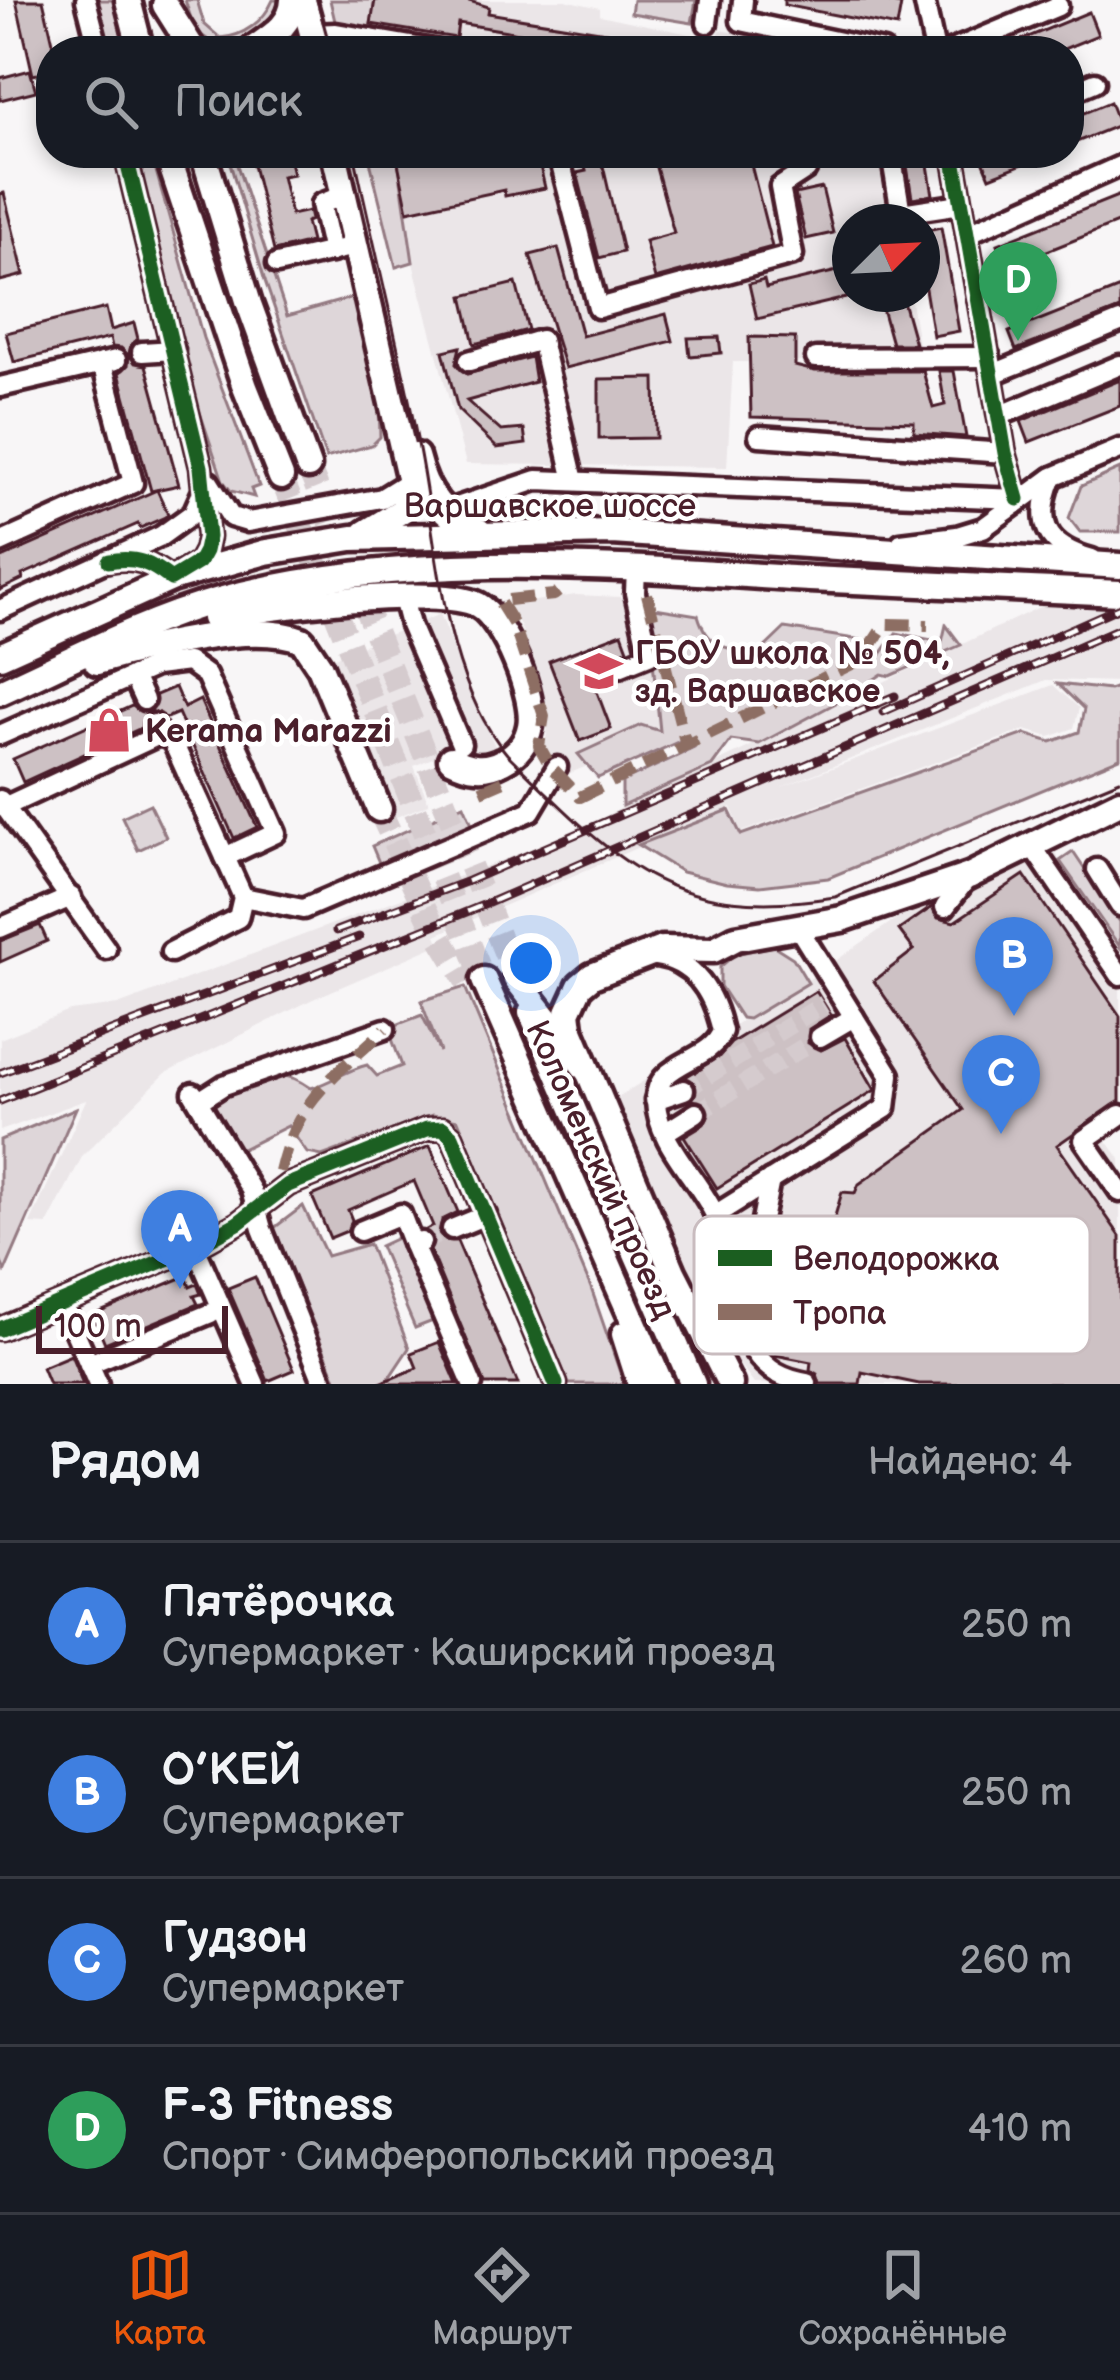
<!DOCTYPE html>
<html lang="ru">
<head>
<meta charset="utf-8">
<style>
	body { margin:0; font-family:"Balsamiq Sans",sans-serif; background:#20242c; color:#f1f3f6 }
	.compass { position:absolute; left:832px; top:204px; width:108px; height:108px; border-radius:50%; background:#171b24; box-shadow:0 6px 18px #0003; rotate:66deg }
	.scale { position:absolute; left:36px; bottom:30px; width:192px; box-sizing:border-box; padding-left:12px; border:6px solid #4a1f2b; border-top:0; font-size:33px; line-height:42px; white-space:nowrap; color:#4a1f2b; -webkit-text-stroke:9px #fff; paint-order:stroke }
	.you { position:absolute; left:531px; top:963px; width:42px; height:42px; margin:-30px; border:9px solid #fff; border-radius:50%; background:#1a73e8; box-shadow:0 0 0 18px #1a73e833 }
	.badge { display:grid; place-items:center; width:78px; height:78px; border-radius:50%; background:#ea580c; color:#fff; font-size:39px; font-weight:700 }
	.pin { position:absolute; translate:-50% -99px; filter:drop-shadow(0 3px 6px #0008) }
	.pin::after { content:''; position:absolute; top:63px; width:42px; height:36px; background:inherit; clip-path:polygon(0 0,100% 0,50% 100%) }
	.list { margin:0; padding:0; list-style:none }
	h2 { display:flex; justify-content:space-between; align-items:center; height:156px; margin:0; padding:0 48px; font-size:51px }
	h2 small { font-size:39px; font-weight:400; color:#9ea1a6 }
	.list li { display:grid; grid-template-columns:78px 1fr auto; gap:36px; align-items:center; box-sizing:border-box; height:168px; padding:0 48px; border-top:3px solid #363941 }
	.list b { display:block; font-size:45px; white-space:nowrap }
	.list p { margin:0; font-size:39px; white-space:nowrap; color:#9ea1a6 }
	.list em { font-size:39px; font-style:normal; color:#9ea1a6 }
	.icon { flex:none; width:66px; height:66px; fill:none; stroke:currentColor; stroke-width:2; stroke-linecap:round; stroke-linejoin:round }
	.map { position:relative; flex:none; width:1120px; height:1384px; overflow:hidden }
	.search { position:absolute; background:#171b24; box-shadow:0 6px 18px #0003; left:36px; right:36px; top:36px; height:132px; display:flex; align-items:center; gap:30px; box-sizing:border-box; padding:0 42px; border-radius:48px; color:#9ea1a6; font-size:45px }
	.sheet { height:828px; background:#171b24 }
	nav { display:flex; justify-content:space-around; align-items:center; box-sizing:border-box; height:168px; border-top:3px solid #363941; background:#171b24; font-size:33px; color:#9ea1a6 }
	nav a { display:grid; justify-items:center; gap:6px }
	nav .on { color:#ea580c }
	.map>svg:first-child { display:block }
	.built { fill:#ebe6e8 }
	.green { fill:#ded6d9; stroke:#947a82; stroke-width:3 }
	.building { fill:#cdc1c4; stroke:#4a1f2b; stroke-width:3 }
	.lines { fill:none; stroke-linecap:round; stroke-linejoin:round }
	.minor-tunnel { stroke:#d5cbce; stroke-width:18; stroke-dasharray:18 9; stroke-linecap:butt }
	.major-tunnel { stroke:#d5cbce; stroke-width:24; stroke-dasharray:24 12; stroke-linecap:butt }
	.minor-casing { stroke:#4a1f2b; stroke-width:27 }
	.major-casing { stroke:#4a1f2b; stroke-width:33 }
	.minor { stroke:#fff; stroke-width:18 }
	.major { stroke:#fff; stroke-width:24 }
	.tram { stroke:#4a1f2b; stroke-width:3 }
	.rail-casing { stroke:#4a1f2b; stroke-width:9 }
	.rail { stroke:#fff; stroke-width:4.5; stroke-dasharray:14; stroke-linecap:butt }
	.quiet { stroke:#8d6e63; stroke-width:12; stroke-dasharray:24 12; stroke-linecap:butt }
	.cycleway-casing { stroke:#fff; stroke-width:22 }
	.cycleway { stroke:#1b5e20; stroke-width:15 }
	.labels { text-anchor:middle; stroke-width:9; stroke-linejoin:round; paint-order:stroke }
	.street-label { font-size:33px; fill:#4a1f2b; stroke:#fff }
	.poi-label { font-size:33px; font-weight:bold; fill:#4a1f2b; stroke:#fff; text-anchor:start }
	.key { fill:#fff; stroke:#c9bcbf; stroke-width:3 }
	.key-label { font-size:33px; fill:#4a1f2b }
</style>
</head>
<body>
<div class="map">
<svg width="1120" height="1384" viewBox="0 0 1120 1384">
	<rect width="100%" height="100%" fill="#f8f6f7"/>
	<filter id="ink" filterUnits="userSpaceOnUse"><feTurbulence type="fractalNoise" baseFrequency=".00833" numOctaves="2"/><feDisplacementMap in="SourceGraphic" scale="24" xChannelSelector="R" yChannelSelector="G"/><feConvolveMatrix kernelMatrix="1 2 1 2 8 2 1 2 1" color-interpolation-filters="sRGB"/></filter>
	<g filter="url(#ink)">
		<g class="built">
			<polygon points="343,0 565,0 600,8 600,15 717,40 720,30 838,51 357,51"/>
			<polygon points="384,153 884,153 897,222 850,222 850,294 910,294 921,363 733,362 727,467 466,464"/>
			<polygon points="1120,568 1120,682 1046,680 779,788 1053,685 1079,708 1074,728 1050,737 1025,730 741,832 731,807 436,935 440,944 313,999 166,1073 83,1155 47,1225 30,1224 86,1100 0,1131 0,1039 70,1011 118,1005 558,839"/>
			<polygon points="576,595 644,598 677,729 563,776 544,748 550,716 520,625 508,605"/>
			<polygon points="440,614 496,749 476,756 453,749 414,766 429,804 396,817 332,658"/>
			<polygon points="1056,851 1061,868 1120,952 1120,1123 1103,1135 1120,1159 1120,1384 754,1384 710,1325 616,1098 811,978 900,916"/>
		</g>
		<g class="green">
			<polygon points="94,0 113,0 126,51 107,51"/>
			<path d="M185,0h12l7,24 16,14c23,-1 44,-17 53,-38h6c-6,28 -33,42 -60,47l-24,-16z"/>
			<polygon points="330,0 375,0 371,24 382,51 342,51"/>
			<polygon points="633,0 696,0 692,23 631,13"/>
			<polygon points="132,153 151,153 203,338 259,486 251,489 254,497 231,491 223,481 185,368"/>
			<polygon points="227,153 233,153 287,316 358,296 379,405 380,437 372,445 326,458 264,278"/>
			<polygon points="368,153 397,153 413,262 396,267"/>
			<polygon points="1120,469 1120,532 1080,532 1069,518 1081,486"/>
			<path d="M655,608l43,7c10,34 29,34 61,38l26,-25 76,12 18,17 17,-24 46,9 4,-17 15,20 -71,31 -8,-2 -33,22 -90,48 -28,-4 -19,26 -90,40v-24l72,-34 -5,-11 -91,41 -20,-24 63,-29 19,6 -11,-109z"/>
			<polygon points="1058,684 1109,690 1120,686 1120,758 828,878 760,886 727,883 682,872 638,845 729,810 741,835 1025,734 1051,742 1079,732 1084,709"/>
			<polygon points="150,804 166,837 138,850 122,817"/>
			<polygon points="464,805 472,824 380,865 372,846"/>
			<polygon points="1073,852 1120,922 1120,947 1060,861"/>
			<polygon points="774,946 793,958 808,983 748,1019 741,1018 720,986 720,967 735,954"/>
			<path d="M465,987l126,301 33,96h-55l-111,-264 -26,-5 -110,41 -15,-3 -19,-27 -50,25 -28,-52c38,-17 63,-39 101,-11 21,-6 35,-18 56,-23l10,11 25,-10 -14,-38 34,-13 18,37 -19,-51z"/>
			<polygon points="575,1082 581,1086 672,1295 664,1288"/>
			<polygon points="76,1108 5,1271 0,1260 0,1140"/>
			<polygon points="303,1206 327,1256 369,1244 409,1348 385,1384 338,1384 274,1228"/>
			<polygon points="408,1233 446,1316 415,1328 380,1246"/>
		</g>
		<g class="building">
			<polygon points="16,0 43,0 55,51 51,51 51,71 33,75"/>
			<polygon points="375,0 466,0 489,7 488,13 686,45 685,51 629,51 458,23 456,38 371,24"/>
			<polygon points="784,0 877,0 901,5 897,27 784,5"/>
			<polygon points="1089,12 1098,35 1059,51 994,51"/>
			<polygon points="702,40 737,46 736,51 700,51"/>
			<polygon points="30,70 36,91 0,100 0,78"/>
			<polygon points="1110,102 1119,125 1069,145 1069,119"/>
			<polygon points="250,153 288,153 293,174 282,176 291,215 309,211 311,220 306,222 311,242 274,251"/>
			<polygon points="420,153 537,153 545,188 505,196 504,190 408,211 397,158"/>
			<polygon points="582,153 600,153 623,252 599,258 577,173 586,171"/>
			<polygon points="652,153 748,153 772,247 655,279 645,241 674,233"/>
			<polygon points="905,153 926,153 933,195 912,198"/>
			<polygon points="980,153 1048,153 1048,154 990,177"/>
			<polygon points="822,188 833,233 806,239 795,194"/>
			<polygon points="4,193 24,275 0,281 0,194"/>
			<polygon points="1120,195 1120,222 1007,267 998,244"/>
			<polygon points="941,227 959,331 933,336 922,271 922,231"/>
			<polygon points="558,248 582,336 666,314 673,341 565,368 530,255"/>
			<polygon points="850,268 850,297 757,319 749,284 764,280 766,288"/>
			<polygon points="516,283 528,330 474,344 463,296"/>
			<polygon points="1120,288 1120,309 1016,350 1009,332"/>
			<polygon points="878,294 901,294 915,344 892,344"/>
			<polygon points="106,308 111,330 134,323 138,339 131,345 129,354 135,363 146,365 179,485 151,491 119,373 128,365 129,356 121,348 112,347 110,338 14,362 6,333"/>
			<polygon points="719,337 721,353 690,356 688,338"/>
			<polygon points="749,337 795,338 795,366 815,371 923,371 933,408 945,405 939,371 954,371 966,437 914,433 914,422 751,417"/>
			<polygon points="460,347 456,364 467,374 531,357 535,382 467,401 501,431 524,429 526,444 497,448 458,410 443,351"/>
			<polygon points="655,378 656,438 599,439 599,379"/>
			<polygon points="1120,380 1120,406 1029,442 1021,421"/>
			<polygon points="157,490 168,514 165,517 140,528 138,524 22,575 23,579 0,590 0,559"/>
			<polygon points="622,633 628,649 588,668 611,729 580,741 549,661"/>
			<polygon points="175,687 184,708 200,700 257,827 234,838 178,713 166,718 151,711 156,695"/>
			<polygon points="132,706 147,713 141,728 23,782 13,759"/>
			<polygon points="1024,875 1120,1016 1120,1101 1057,1145 1120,1236 1120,1384 919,1384 862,1372 860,1384 820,1384 817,1374 810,1370 811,1362 775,1355 786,1297 778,1292 782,1257 794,1257 803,1221 833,1223 842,1192 855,1193 859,1184 963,1110 874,981 914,950 899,930 932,907 938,918 954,922"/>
			<polygon points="40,925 47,941 0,962 0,941"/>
			<polygon points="816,991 831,1015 809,1029 808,1043 821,1050 845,1038 875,1090 717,1188 684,1136 704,1124 709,1114 703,1102 692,1100 697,1087 687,1077 716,1060 731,1043"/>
			<polygon points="430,1146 458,1212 442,1220 439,1233 445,1240 457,1241 518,1384 485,1384 430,1251 434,1238 426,1230 433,1226 414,1181 348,1210 352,1220 347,1231 330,1238 312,1196"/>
			<polygon points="186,1276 190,1287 197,1284 201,1294 194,1296 198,1304 105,1343 93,1315"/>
			<polygon points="255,1277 294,1370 268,1381 228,1288"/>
			<polygon points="439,1342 457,1384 378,1384 417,1368 411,1353"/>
			<polygon points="71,1355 83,1384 49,1384 42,1367"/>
		</g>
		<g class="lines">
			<g class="minor-tunnel">
				<polyline points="684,1090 824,1004"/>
				<polyline points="696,1113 820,1037"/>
				<polyline points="421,1242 452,1229"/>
			</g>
			<g class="major-tunnel">
				<polyline points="308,466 512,969"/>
				<polyline points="281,477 484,980"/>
				<polyline points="379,809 431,922 467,982"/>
			</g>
			<g class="minor-casing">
				<g id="minor">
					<polyline points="86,0 99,51"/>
					<polyline points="743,0 741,21 883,51"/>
					<polyline points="924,0 935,51"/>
					<polyline points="707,23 710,0"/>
					<polyline points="312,34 336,33 440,51"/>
					<polyline points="950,51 1058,6"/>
					<polyline points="1069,93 1095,82"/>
					<polyline points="558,153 598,308 793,255 780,187 806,170 802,153"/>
					<polyline points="891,153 901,213 961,204"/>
					<polyline points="953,153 1005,453 1018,499"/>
					<polyline points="967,234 1120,166"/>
					<polyline points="332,252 321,204 344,195"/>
					<polyline points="277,264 355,246"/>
					<polyline points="142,352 174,350"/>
					<polyline points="816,358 990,357"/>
					<polyline points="469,361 541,340 574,481"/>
					<polyline points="993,374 1120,322"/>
					<polyline points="0,387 116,360"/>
					<polyline points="999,416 1120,365"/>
					<polyline points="759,436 1005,453"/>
					<path d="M1052,478c-17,44 -8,68 40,81"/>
					<polyline points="209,482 231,517 248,522 382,498 411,480"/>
					<polyline points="445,511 537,480 1018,499"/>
					<polyline points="0,543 133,483 102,363"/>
					<polyline points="901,543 957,536 983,528 1053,477 1120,449"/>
					<path d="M109,561c27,-5 41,2 62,18l28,-17 6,-11 3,-14 -7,-70 -76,-314"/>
					<polyline points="403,598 410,625 461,744"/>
					<polyline points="0,610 161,536 193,513 201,495"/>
					<polyline points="612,670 649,655 635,593 636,568"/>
					<polyline points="133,676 144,700"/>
					<polyline points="0,735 156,666 188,662 206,675 276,833 225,857"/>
					<polyline points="159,735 172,740 243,897 238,918 171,952"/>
					<polyline points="0,800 106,949"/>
					<polyline points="4,807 159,735 154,724"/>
					<polyline points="1032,846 1120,975"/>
					<polyline points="1097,869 1120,906"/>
					<polyline points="243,897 303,909 531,811 557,767"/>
					<polyline points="945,907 969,876"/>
					<polyline points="0,928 71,897"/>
					<path d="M656,956c39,6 58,38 66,75 -11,32 -68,30 -66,70 1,42 44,79 60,116 18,41 13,95 38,134 13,20 30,28 53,32"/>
					<polyline points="820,1037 854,1017"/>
					<polyline points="193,1093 251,1190 262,1229 324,1384"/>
					<polyline points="655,1100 684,1090"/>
					<polyline points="199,1101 224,1085 385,1029"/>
					<polyline points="1120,1115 1084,1140 1120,1192"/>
					<polyline points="666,1132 696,1113"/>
					<polyline points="715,1215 886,1108 890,1075 799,929"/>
					<polyline points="452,1229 486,1215"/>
					<polyline points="360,1231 401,1214 413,1245"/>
					<polyline points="421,1242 413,1245 472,1384"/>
					<polyline points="195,1247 255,1384"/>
					<polyline points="63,1305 98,1384"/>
					<polyline points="744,1311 770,1180"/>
					<polyline points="0,1329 195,1247 238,1223 288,1185 427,1129 443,1128 452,1136 556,1384"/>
					<polyline points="89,1364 211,1313"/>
				</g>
			</g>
			<g class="major-casing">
				<g id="major">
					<polyline points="128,0 141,51"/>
					<polyline points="303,0 317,51"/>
					<polyline points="165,5 194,51"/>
					<path d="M250,51c20,-14 42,-25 43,-51"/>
					<polyline points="167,153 245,387 281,477"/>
					<polyline points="203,153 249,304 308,466"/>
					<polyline points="334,153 410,481 403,510 365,533"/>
					<path d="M416,456c9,37 27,62 63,75"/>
					<path d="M214,618c46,-11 226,-34 264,-13 26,14 58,93 52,121 -3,16 -13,28 -27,35 -18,10 -34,7 -52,-2"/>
					<polyline points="0,656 171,579 266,552 352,538 612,532 1120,566"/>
					<path d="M97,662c50,-15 157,-42 205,-22l18,27 59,142"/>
					<path d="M0,692c71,-32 143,-71 219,-92 184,-50 384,-34 573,-22 109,6 218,11 328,15"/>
					<polyline points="516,979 589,1073 673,1272 730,1384"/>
					<polyline points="484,980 661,1384"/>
					<polyline points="531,1012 693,1384"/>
					<polyline points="589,1073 570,1028 568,1012 580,986 592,976 662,949 713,950 736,938 842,919 969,876 1120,802"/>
					<polyline points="624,1334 640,1384"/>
				</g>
			</g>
			<use href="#minor" class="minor"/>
			<use href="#major" class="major"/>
			<g class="tram">
				<polyline points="317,0 331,51"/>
				<path d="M354,153c21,99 46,197 65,296 19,97 23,229 88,305 110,108 162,169 328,143l285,-117"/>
			</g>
			<g class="rail-casing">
				<g id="rail">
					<polyline points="883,712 1120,607"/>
					<polyline points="336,931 468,881 895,696"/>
					<polyline points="0,1073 359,937"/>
					<polyline points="0,1101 486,904 1120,628"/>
				</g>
			</g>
			<use href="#rail" class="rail"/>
			<g class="quiet">
				<polyline points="647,594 686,745"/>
				<polyline points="547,760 539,746 544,716 514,625 499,601 554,595 558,592"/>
				<polyline points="554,770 580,797 862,659 885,624 928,625"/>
				<polyline points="481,791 509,779"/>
				<path d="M280,1172c17,-74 52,-93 105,-143"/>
			</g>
			<g class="cycleway-casing">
				<g id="cycleway">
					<polyline points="953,153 1005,453 1018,499"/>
					<path d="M109,561c27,-5 41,2 62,18l28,-17 6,-11 3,-14 -7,-70 -76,-314"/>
					<polyline points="0,1329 195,1247 238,1223 288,1185 427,1129 443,1128 452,1136 556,1384"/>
				</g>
			</g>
			<use href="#cycleway" class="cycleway"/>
		</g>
	</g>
	<defs>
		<g id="school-bare" transform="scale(3.6)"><path d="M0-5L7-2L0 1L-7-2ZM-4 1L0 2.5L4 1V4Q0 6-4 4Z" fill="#d1495b" stroke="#fff" stroke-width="2.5" paint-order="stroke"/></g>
		<g id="shop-bare" transform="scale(3.6)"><path d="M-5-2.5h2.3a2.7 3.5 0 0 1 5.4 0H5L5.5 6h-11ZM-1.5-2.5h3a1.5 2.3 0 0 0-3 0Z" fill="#d1495b" stroke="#fff" stroke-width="2.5" paint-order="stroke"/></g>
	</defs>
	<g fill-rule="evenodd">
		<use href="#school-bare" x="599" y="671"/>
		<use href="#shop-bare" x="109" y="730"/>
	</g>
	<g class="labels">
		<g class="street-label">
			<text x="550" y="517">Варшавское шоссе</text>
			<text transform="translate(602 1169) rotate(66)" y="12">Коломенский проезд</text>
		</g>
		<g class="poi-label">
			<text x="635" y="664">ГБОУ школа № 504,<tspan x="635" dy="38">зд. Варшавское</tspan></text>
			<text x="145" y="742">Kerama Marazzi</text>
		</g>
	</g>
	<rect x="694" y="1216" width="396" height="138" rx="18" class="key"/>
	<rect x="718" y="1250" width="54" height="16" fill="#1b5e20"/>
	<rect x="718" y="1304" width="54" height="16" fill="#8d6e63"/>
	<g class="key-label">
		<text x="793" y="1270">Велодорожка</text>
		<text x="793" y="1324">Тропа</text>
	</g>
</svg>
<svg class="compass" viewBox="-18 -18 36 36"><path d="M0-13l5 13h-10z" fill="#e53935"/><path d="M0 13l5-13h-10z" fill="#9ea1a6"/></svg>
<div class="scale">100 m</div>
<div class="you"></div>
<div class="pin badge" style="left:180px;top:1289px;background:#3f7fe0">A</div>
<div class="pin badge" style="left:1014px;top:1016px;background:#3f7fe0">B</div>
<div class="pin badge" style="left:1001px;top:1134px;background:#3f7fe0">C</div>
<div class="pin badge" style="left:1018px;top:341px;background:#2e9e5b">D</div>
<div class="search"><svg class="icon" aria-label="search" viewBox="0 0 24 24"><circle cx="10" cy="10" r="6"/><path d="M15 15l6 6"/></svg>Поиск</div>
</div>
<section class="sheet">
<h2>Рядом<small>Найдено: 4</small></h2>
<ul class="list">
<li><span class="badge" style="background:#3f7fe0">A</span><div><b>Пятёрочка</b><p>Супермаркет · Каширский проезд</p></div><em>250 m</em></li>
<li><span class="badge" style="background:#3f7fe0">B</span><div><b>О’КЕЙ</b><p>Супермаркет</p></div><em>250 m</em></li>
<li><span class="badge" style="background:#3f7fe0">C</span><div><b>Гудзон</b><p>Супермаркет</p></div><em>260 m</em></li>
<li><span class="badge" style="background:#2e9e5b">D</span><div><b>F-3 Fitness</b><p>Спорт · Симферопольский проезд</p></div><em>410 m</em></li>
</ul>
</section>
<nav>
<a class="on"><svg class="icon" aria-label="map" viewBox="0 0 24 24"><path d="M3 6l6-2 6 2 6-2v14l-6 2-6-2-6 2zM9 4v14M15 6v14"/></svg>Карта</a>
<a><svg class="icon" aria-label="directions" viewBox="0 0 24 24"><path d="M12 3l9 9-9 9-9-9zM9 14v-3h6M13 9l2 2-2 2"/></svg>Маршрут</a>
<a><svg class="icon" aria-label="saved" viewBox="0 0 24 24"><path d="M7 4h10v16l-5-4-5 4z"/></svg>Сохранённые</a>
</nav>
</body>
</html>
